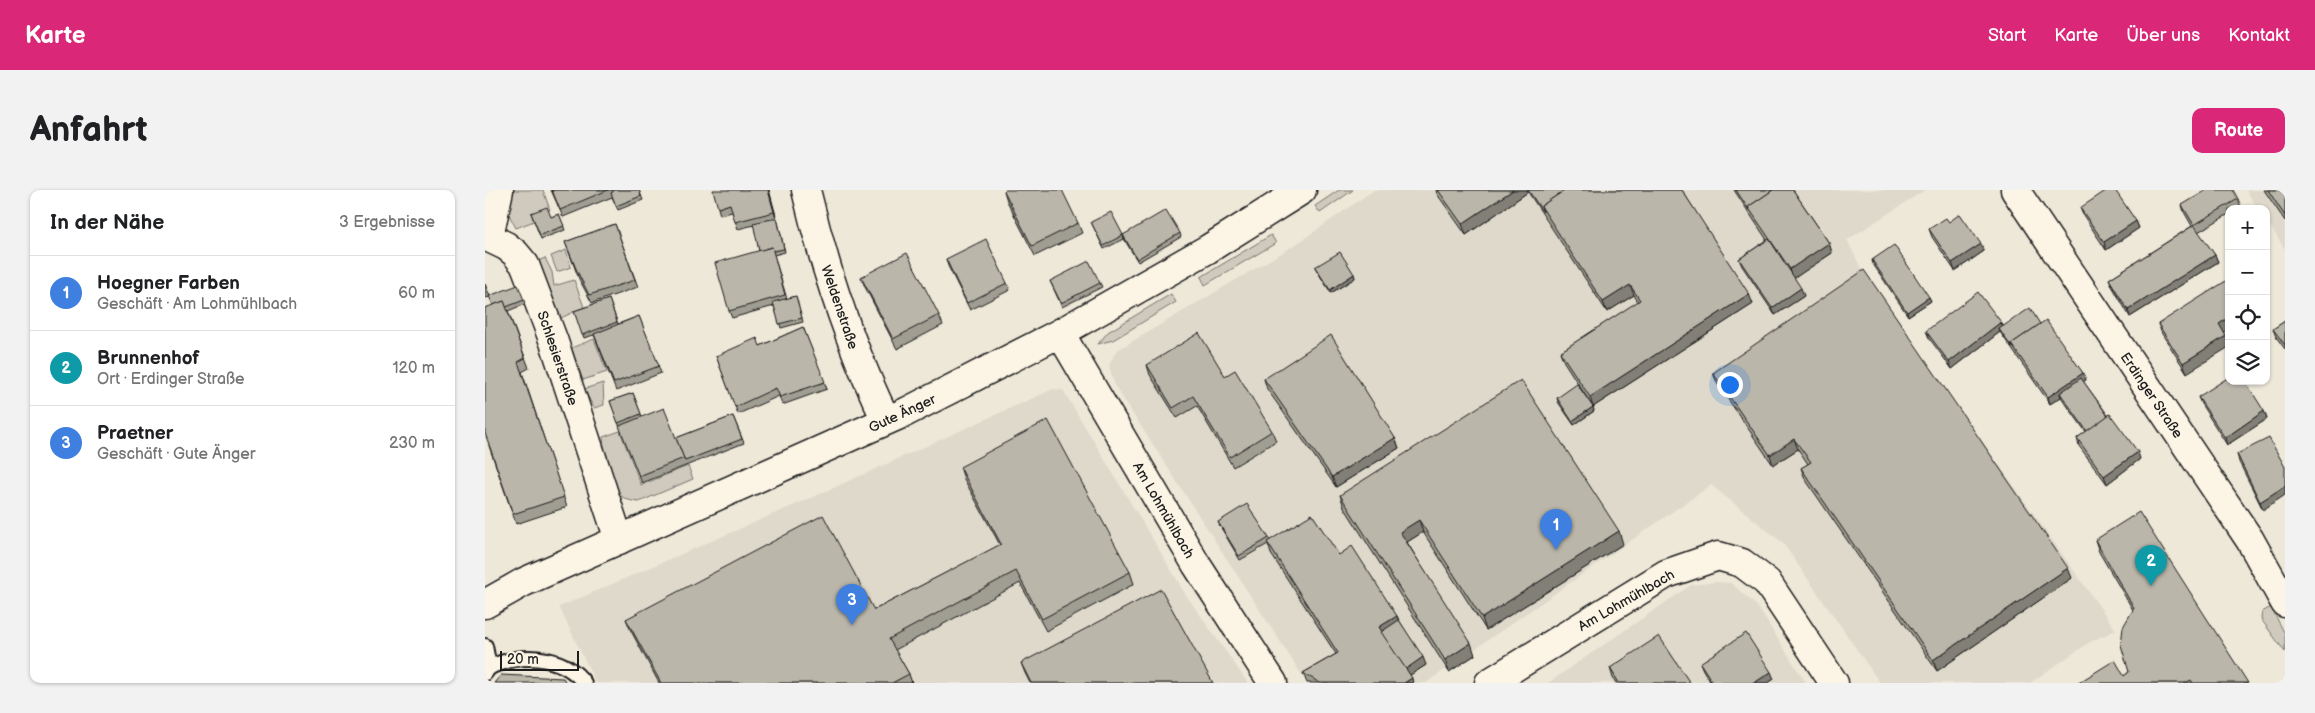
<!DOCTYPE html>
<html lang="de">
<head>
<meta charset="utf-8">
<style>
	body { margin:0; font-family:"Balsamiq Sans",sans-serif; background:#f2f2f2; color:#202124 }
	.controls { position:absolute; right:15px; top:15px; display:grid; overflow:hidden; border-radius:10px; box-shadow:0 1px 4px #0004 }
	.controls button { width:45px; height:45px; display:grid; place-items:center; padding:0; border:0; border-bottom:1px solid #e0e0e0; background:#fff; color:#202124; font:25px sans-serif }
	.scale { position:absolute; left:15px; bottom:12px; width:79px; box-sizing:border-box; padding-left:5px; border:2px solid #1c1c1c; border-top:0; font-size:14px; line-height:18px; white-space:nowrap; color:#1c1c1c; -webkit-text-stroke:4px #fcf5e5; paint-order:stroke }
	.you { position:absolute; left:1244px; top:194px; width:18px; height:18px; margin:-12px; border:4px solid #fff; border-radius:50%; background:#1a73e8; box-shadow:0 0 0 8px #1a73e833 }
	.badge { display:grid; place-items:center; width:32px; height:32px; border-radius:50%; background:#db2777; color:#fff; font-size:16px; font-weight:700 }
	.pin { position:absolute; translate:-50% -41px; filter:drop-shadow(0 1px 2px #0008) }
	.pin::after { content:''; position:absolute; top:26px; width:18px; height:15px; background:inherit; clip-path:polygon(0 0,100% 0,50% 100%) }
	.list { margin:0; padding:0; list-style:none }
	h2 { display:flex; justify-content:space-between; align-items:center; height:65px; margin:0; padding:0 20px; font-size:21px }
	h2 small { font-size:16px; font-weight:400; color:#757577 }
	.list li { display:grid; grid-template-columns:32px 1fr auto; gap:15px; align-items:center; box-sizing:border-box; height:75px; padding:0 20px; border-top:1px solid #e0e0e0 }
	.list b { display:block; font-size:19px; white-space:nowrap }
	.list p { margin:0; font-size:16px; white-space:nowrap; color:#757577 }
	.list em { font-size:16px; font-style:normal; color:#757577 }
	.icon { flex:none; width:28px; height:28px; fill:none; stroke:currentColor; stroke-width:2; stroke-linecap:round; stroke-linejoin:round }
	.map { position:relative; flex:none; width:1800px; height:493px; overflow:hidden; border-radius:10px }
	header { display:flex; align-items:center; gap:30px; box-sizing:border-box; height:70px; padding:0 25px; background:#db2777; color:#fff }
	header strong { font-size:24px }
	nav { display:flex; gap:28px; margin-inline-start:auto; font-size:18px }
	.intro { display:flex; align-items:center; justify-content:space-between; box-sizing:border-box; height:120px; padding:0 30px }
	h1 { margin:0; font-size:35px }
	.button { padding:12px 22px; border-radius:10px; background:#db2777; color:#fff; font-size:18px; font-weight:700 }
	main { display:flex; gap:30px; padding:0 30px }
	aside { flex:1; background:#fff; border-radius:10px; box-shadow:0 1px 4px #0004 }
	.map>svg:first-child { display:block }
	.built { fill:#ded9cb }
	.green { fill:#cfcabd; stroke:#76736c }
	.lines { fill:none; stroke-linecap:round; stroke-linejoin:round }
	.service-casing { stroke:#1c1c1c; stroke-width:18 }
	.minor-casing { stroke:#1c1c1c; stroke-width:31 }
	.tertiary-casing { stroke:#1c1c1c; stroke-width:31 }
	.service { stroke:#fcf5e5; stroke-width:14 }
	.minor { stroke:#fcf5e5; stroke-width:28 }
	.tertiary { stroke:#fcf5e5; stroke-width:28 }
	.wall { fill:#a09d92; stroke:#1c1c1c }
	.shaded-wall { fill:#827f77; stroke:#1c1c1c }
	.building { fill:#bab6aa; stroke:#1c1c1c }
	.labels { text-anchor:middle; stroke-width:4; stroke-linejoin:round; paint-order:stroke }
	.street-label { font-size:14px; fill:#1c1c1c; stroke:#fcf5e5 }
</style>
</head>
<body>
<header>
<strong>Karte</strong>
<nav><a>Start</a><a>Karte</a><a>Über uns</a><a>Kontakt</a></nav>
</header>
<div class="intro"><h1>Anfahrt</h1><a class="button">Route</a></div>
<main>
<aside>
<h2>In der Nähe<small>3 Ergebnisse</small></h2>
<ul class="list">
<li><span class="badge" style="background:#3f7fe0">1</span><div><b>Hoegner Farben</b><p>Geschäft · Am Lohmühlbach</p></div><em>60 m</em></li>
<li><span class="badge" style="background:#0f9aa8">2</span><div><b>Brunnenhof</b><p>Ort · Erdinger Straße</p></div><em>120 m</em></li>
<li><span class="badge" style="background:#3f7fe0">3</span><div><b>Praetner</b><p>Geschäft · Gute Änger</p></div><em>230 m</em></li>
</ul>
</aside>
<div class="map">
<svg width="1800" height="493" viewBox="0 0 1800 493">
	<rect width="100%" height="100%" fill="#eee8d9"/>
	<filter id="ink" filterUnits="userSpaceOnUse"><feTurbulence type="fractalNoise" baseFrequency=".02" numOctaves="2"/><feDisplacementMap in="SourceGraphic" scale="10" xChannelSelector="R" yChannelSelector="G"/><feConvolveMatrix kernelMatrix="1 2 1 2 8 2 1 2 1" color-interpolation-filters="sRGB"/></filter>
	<g filter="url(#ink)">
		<g class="built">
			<polygon points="889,0 1440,0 1362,50 1380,86 1631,440 1605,452 1545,493 1395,493 1298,353 1226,295 941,493 822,493 630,196 624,176 631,161 810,55"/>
			<polygon points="1761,0 1800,0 1800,59 1781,30 1781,19 1773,19"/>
			<polygon points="568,199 578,200 701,405 763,493 111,493 74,417 335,304"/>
			<polygon points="1230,392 1246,393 1272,416 1321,493 1063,493 1206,395"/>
		</g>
		<g class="green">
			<polygon points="27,0 58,0 65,20 48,27 49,31 31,38 21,19"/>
			<polygon points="854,0 868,0 835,23 830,16"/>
			<polygon points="786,45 791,53 720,95 716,87"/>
			<polygon points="81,60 86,77 72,82 66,66"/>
			<polygon points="60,68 67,82 69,96 89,90 99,117 74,129 64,98 51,72"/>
			<polygon points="686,104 691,112 628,150 613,154 623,142"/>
			<polygon points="109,149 122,182 98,190 86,158"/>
			<polygon points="118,193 119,215 109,218 99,199"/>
			<path d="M135,241l21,54 47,-19 5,13 -54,23c-34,-2 -33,-39 -36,-65z"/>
			<polygon points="1786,417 1800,444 1800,462 1776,429 1777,422"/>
		</g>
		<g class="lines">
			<g class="service-casing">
				<g id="service">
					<polyline points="0,456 4,477"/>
					<path d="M0,483c4,-7 9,-8 16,-10 28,-10 65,-5 83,20"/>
				</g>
			</g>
			<g class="minor-casing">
				<g id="minor">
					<path d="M321,0c19,80 44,156 80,230"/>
					<polyline points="0,46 21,56 30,63 40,75 69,152 134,350"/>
					<polyline points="4,47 14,0"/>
					<polyline points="575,143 711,374 788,493"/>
					<polyline points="0,414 39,392 421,222 575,143 723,59 817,0"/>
					<polyline points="1004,493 1181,384 1233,366 1257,373 1282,392 1349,493"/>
				</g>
			</g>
			<g class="tertiary-casing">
				<polyline id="tertiary" points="1530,0 1765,350 1800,413"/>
			</g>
			<use href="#service" class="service"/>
			<use href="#minor" class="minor"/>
			<use href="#tertiary" class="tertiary"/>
		</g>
		<g class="wall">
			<polygon points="66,0 154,0 158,10 133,20 127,7 78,27"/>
			<polygon points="284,0 291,28 293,32 300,62 289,65 302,109 311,106 318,132 296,138 289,116 247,128 244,121 274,61 269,35 253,39 247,22 235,25 233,18"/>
			<polygon points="951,0 1197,0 1268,114 1108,217 1079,172 1075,162 1153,112 1149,105 1122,122 1043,2 981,45 952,4"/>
			<polygon points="1249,0 1308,0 1344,53 1347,63 1309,88 1319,106 1290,125 1257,76 1254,69 1282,50"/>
			<polygon points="1779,0 1800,0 1800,31"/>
			<polygon points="519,1 593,33 597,43 550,66 522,11"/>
			<polygon points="1753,9 1756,17 1752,19 1744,19 1744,24 1713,42 1730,65 1733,72 1645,127 1627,96 1624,89 1707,36 1699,22 1697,15"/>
			<polygon points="1595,18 1651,31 1654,38 1621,60 1598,25"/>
			<polygon points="46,23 66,27 74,24 80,40 56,49"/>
			<polygon points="606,32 638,45 639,49 619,59"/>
			<polygon points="1464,32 1496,54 1499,61 1470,81 1447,47 1444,39"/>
			<polygon points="130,34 153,97 107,113 94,89 80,52"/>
			<polygon points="695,43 696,47 653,72 639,49 638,45"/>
			<polygon points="461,69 522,93 525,100 485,120 463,76"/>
			<polygon points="1387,70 1444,107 1446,111 1423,126 1388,74"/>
			<polygon points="830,77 869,84 870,88 846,103 832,81"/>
			<polygon points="376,87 454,125 458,135 412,159 380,97"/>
			<polygon points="565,91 615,93 617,97 577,117"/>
			<polygon points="0,94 5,106 39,110 40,114 23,121 44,178 37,182 82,317 31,334 4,256 8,115 5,107 0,108"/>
			<polygon points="124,109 133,134 154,126 176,183 131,201 109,145 99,148 89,121"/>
			<polygon points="1800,131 1800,159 1791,147 1788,139"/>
			<polygon points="1516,132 1518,136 1555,134 1598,183 1601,190 1598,191 1655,269 1622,294 1594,256 1592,248 1601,242 1576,207 1565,214 1515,142 1467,179 1444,148 1441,141"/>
			<polygon points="1673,134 1744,140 1739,143 1702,183 1677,144"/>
			<polygon points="318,137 342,199 297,215 294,206 253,224 231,166 275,156"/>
			<polygon points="662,175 740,186 787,241 791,251 748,277 712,216 692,228 665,185"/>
			<polygon points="1228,183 1587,388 1452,481 1320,289 1316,278 1323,274 1313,259 1288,275 1232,193"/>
			<polygon points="779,189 910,248 914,258 851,297 782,199"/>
			<polygon points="148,203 157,227 191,248 248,226 259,253 157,293 137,243 125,211"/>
			<polygon points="1713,207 1779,221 1782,229 1742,255 1716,214"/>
			<polygon points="1072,208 1108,217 1109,221 1089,235 1073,212"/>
			<polygon points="1752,264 1800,277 1778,320 1754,272"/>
			<polygon points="475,277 645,382 649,394 561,441 535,393 410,460 424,484 427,493 174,493 146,441 141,429 389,420 515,355 479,289"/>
			<polygon points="855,305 1138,354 1001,440 938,342 922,352 990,465 964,482 859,317"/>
			<polygon points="733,332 784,348 785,350 854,365 912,426 914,430 941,475 925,485 928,493 822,493 818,483 851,464 786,364 783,354 755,370 735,336"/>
			<polygon points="1610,350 1763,493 1593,493 1639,486 1644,482 1648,420 1614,362"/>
			<polygon points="536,473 728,493 545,493 540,483"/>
			<polygon points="1215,473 1289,489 1283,493 1226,493 1218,480"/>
			<polygon points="1125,478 1205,493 1131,493 1128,488"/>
		</g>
		<g class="shaded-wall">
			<polygon points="283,0 284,0 292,29 289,22"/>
			<polygon points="1028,0 1042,0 1043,2 981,45 977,34"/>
			<polygon points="1651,31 1654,38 1621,60 1619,52"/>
			<polygon points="1344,53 1347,63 1308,89 1305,79"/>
			<polygon points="1496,54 1499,61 1470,81 1467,73"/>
			<polygon points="1730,65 1733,72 1645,127 1643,120"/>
			<polygon points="869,84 870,88 846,103 845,100"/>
			<polygon points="1145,95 1149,105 1122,122 1118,112"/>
			<polygon points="1316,98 1319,106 1290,125 1287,118"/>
			<polygon points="1264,104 1268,114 1108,217 1105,207"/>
			<polygon points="1444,107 1446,111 1423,126 1422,122"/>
			<polygon points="1744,127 1744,140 1737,144 1734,134"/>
			<polygon points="1516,132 1519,140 1514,139 1515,142 1467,179 1464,172"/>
			<polygon points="1741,146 1744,153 1744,157 1702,183 1698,173"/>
			<polygon points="1598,183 1601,190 1577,206 1575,203 1576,207 1565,214 1563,207"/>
			<polygon points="1108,217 1109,221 1089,235 1087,231"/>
			<polygon points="1779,221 1782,229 1742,255 1740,248"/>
			<polygon points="910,248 914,258 851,297 847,287"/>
			<polygon points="1309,249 1313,259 1288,275 1285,265"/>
			<polygon points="1653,262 1655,269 1622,294 1619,286"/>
			<polygon points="1800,296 1800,305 1778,320 1775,312"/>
			<polygon points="934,330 938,342 919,354 915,342"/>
			<polygon points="1134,341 1138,354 1001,440 997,428"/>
			<polygon points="1583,378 1587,388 1452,481 1448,470"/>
			<polygon points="912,426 916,438 900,449 894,437"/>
			<polygon points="986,453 990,465 964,482 960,470"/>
			<polygon points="938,467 941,475 922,487 920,479"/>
			<polygon points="1286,482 1289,489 1283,493 1269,493"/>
			<polygon points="927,488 928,493 919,493"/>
		</g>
		<g class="building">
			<polygon points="67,0 123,0 75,20"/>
			<polygon points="128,0 154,0 156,6 131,16 126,3 128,2"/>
			<polygon points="228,0 283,0 289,22 250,32 245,14 233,18"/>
			<polygon points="520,0 577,0 593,33 547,56 519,1"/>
			<polygon points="953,0 1028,0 977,34"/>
			<polygon points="1043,0 1080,0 1056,16 1058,22"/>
			<polygon points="1080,0 1197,0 1264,104 1105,207 1075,162 1155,110 1145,95 1118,112 1056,16"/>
			<polygon points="1251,0 1288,0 1263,17 1264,20"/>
			<polygon points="1288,0 1308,0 1344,53 1305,79 1263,17"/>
			<polygon points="1622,0 1630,0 1651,31 1619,52 1595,18"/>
			<polygon points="1722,0 1748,0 1753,9 1709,35 1730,65 1643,120 1624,89 1709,35 1697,15"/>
			<polygon points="1783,0 1800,0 1800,26"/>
			<polygon points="62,17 66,27 74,24 79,36 55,45 46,23"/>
			<polygon points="681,20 695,43 652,69 638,45"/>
			<polygon points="626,22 638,45 618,56 606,32"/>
			<polygon points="1475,24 1496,54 1467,73 1444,39 1461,28 1464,32"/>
			<polygon points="292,28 299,59 288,61 287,57 274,61 268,33"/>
			<polygon points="130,34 150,90 104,105 92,81 80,52"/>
			<polygon points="501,49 522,93 482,113 461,69"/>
			<polygon points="1284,49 1316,98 1287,118 1254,69"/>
			<polygon points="1409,55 1444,107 1422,122 1387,70"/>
			<polygon points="287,57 300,105 244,121 230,73"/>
			<polygon points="855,62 869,84 845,100 830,77"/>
			<polygon points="422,63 454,125 408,149 376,87"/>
			<polygon points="604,71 615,93 576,113 565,91"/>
			<polygon points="1379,80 1583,378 1448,470 1316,278 1326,272 1309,249 1285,265 1228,183"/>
			<polygon points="1744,89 1744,127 1734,134 1741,146 1698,173 1673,134"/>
			<polygon points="33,95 39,110 21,117 19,111 8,115 4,106"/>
			<polygon points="1493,102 1516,132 1464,172 1441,141"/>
			<polygon points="311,106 317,128 294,134 288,112"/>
			<polygon points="124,109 132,132 97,145 89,121"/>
			<polygon points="19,111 40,168 33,172 79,307 28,324 0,243 0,118"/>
			<polygon points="1545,118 1555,134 1526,154 1527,158 1514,139"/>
			<polygon points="154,126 174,176 129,193 109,144"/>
			<polygon points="1561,130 1598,183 1563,207 1526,154"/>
			<polygon points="1800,131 1800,155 1788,139"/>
			<polygon points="318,137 340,192 295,207 291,198 250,217 231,166 272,148 275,156"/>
			<polygon points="714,143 740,186 750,180 787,241 745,267 708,206 688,218 662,175"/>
			<polygon points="846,145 910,248 847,287 779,189"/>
			<polygon points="1744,187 1744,191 1760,191 1779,221 1740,248 1713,207"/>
			<polygon points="1596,188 1623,226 1602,241 1575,203"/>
			<polygon points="1036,190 1134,341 997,428 934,330 915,342 986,453 960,470 855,305"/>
			<polygon points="1092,194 1108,217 1087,231 1072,208"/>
			<polygon points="148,203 156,224 133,233 125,211"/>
			<polygon points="179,218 199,268 154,286 134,236"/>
			<polygon points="1625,224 1653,262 1619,286 1592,248"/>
			<polygon points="248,226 257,249 200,271 191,248"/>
			<polygon points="563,230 645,382 557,429 531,381 404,449 424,484 407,493 176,493 141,429 338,325 389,420 516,354 475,277"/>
			<polygon points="1784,248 1800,277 1800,296 1775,312 1752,264"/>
			<polygon points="762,314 784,348 754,366 733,332"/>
			<polygon points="1654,322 1763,493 1708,493 1706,490 1700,493 1593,493 1630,470 1639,486 1644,482 1636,455 1638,437 1649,418 1610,350"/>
			<polygon points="827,324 854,365 867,356 912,426 894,437 927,488 919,493 835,493 818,483 853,463 782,352"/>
			<polygon points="676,399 728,493 546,493 536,473"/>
			<polygon points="914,430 938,467 921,479 896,442"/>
			<polygon points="1261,443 1286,482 1269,493 1228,493 1215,473"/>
			<polygon points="1174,446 1205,493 1134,493 1125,478"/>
			<polygon points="16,485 78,488 81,493 9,493"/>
		</g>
	</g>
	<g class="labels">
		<g class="street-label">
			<text transform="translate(355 117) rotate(71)" y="5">Weldenstraße</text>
			<text transform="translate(73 168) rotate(71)" y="5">Schlesierstraße</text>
			<text transform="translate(1667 205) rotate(56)" y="5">Erdinger Straße</text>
			<text transform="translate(417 223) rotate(-25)" y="5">Gute Änger</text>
			<text transform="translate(679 320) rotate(60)" y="5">Am Lohmühlbach</text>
			<text transform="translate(1141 410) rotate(-30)" y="5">Am Lohmühlbach</text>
		</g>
	</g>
</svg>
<div class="controls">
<button>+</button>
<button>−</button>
<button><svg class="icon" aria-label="locate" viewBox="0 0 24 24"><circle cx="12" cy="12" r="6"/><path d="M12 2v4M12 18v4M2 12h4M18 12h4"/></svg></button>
<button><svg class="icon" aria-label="layers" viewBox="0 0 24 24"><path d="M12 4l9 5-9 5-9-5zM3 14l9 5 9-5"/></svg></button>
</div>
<div class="scale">20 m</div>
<div class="you"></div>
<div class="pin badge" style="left:1071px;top:360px;background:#3f7fe0">1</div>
<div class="pin badge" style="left:1666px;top:396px;background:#0f9aa8">2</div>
<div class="pin badge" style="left:367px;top:435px;background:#3f7fe0">3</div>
</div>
</main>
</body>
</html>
